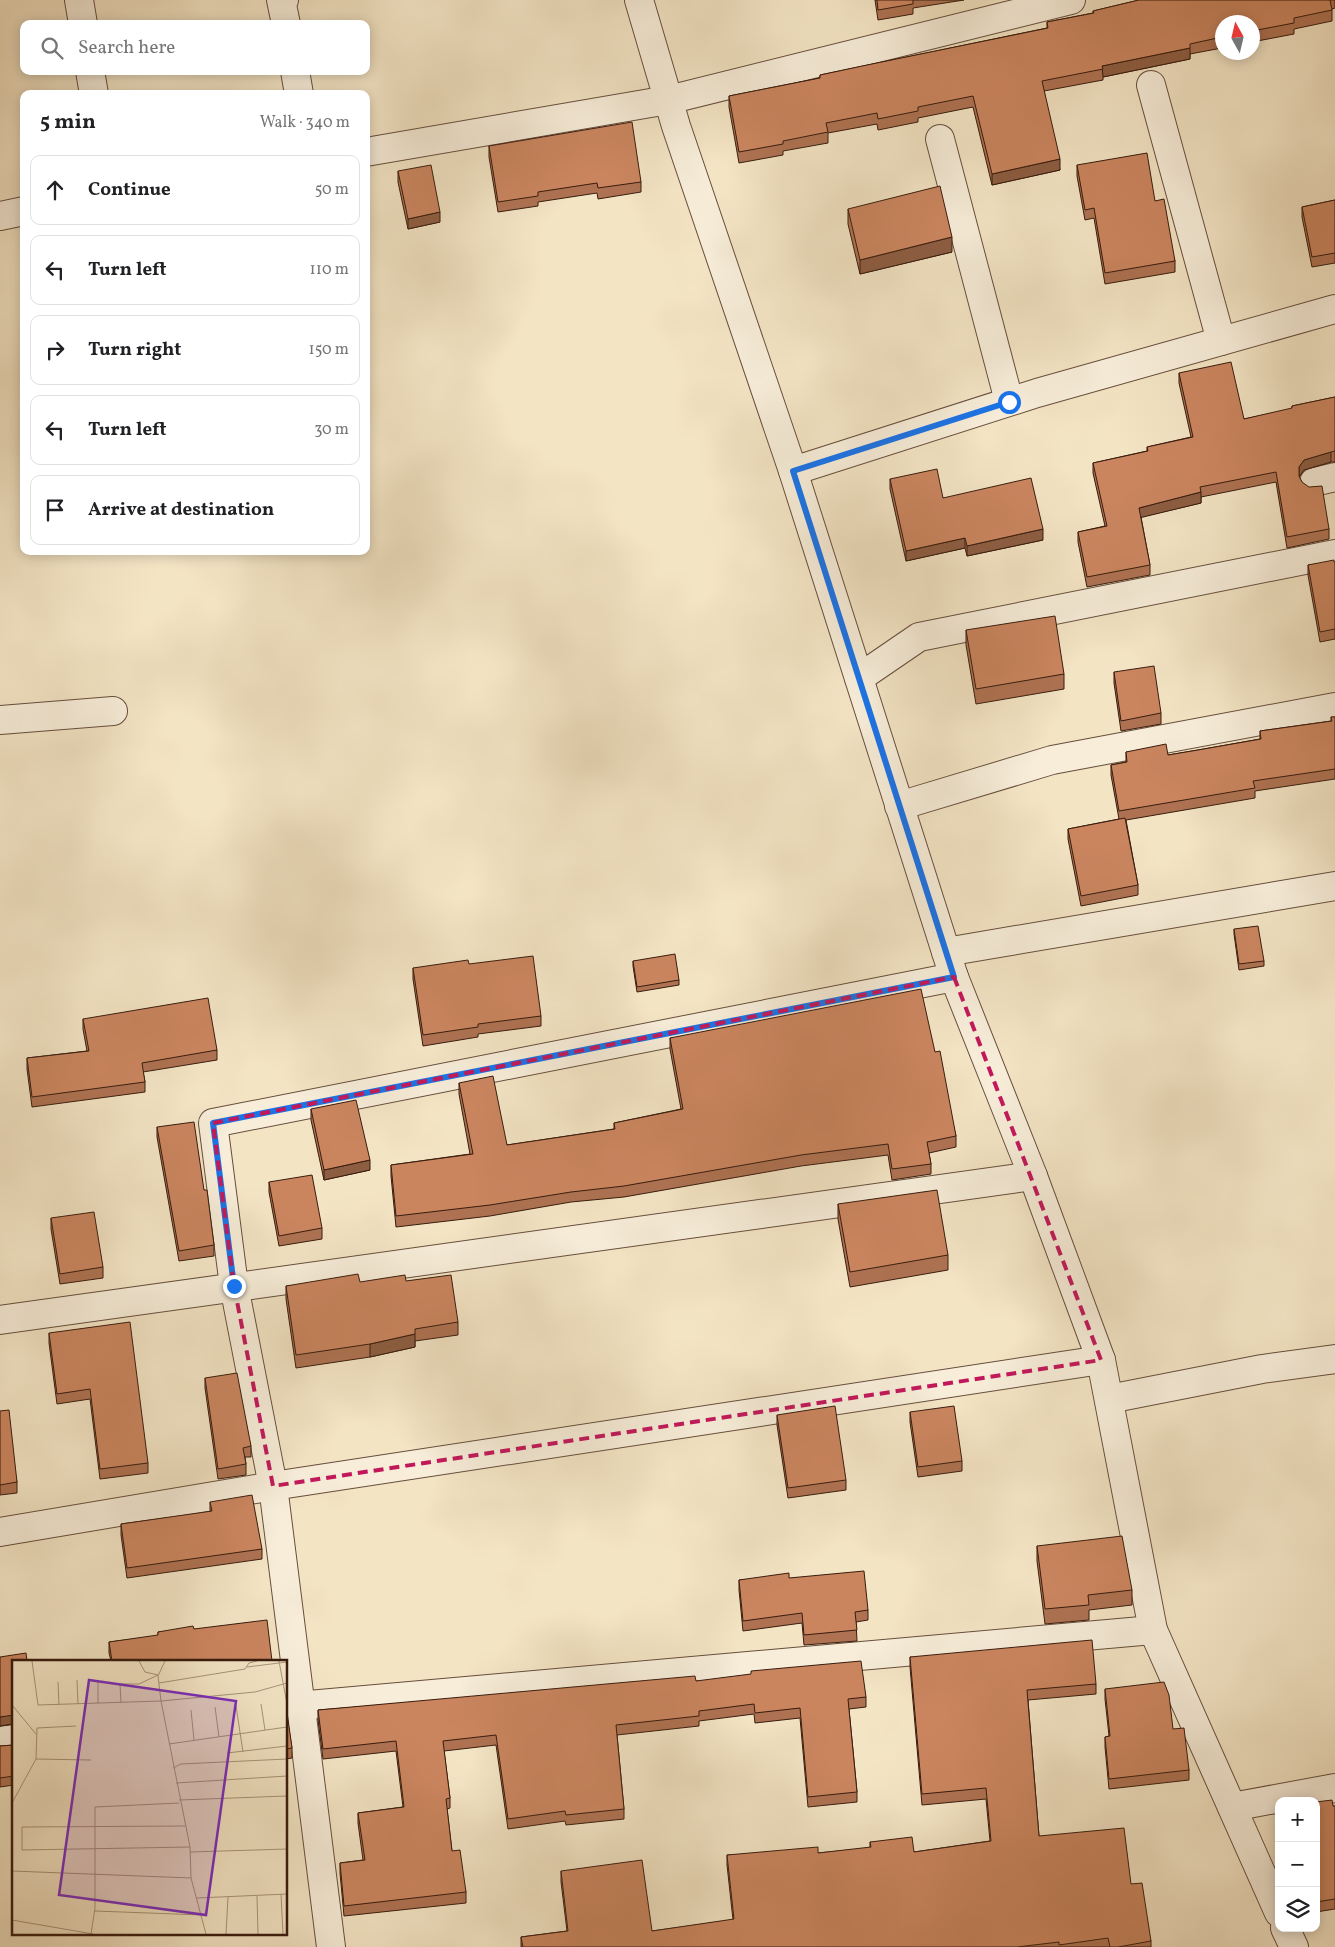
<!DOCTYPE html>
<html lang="en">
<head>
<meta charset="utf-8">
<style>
	body { margin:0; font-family:Vollkorn,serif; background:#f6f6f6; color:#202124 }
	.controls { position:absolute; right:15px; bottom:15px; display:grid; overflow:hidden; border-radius:10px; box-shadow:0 2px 12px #0003 }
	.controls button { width:45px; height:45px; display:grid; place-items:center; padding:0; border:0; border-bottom:1px solid #e0e0e0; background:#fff; color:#202124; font:25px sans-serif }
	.compass { position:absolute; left:1215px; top:15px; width:45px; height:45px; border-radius:50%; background:#fff; box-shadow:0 2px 12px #0003; rotate:352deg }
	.stop { position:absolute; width:15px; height:15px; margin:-11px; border:4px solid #1a73e8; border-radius:50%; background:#fff }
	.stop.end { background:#1a73e8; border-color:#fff; box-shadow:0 1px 5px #0008 }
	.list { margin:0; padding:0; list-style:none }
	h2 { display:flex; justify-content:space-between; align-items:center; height:65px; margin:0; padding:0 20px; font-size:21px }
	h2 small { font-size:16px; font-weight:400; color:#757577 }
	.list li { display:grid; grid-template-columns:32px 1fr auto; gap:15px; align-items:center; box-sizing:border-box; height:70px; margin:0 10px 10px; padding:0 10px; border:1px solid #e0e0e0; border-radius:10px }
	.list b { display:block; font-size:19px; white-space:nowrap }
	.list em { font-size:16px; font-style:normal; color:#757577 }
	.icon { flex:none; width:28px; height:28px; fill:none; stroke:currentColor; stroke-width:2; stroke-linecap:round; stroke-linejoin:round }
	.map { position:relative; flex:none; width:1335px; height:1947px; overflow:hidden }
	.search { position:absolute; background:#fff; box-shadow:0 2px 12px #0003; left:20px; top:20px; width:350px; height:55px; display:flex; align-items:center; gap:12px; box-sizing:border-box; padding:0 18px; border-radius:10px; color:#757577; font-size:19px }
	.panel { position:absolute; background:#fff; box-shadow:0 2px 12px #0003; left:20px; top:90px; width:350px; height:465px; border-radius:10px }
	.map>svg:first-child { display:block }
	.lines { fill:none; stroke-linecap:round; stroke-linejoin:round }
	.minor-casing { stroke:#674e3c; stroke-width:30 }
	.minor { stroke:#f7edd9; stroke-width:28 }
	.wall { fill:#ae7252; stroke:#381c0e }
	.shaded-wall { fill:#8d5d42; stroke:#381c0e }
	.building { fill:#ca855f; stroke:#381c0e }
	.route { stroke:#1a73e8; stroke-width:6 }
	.marked { fill:none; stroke:#c2185b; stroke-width:4; stroke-dasharray:10 6; stroke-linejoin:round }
	.inset-road { fill:none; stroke:#a8947b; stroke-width:1 }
	.view { fill:#7b2cbf; fill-opacity:0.15; stroke:#7b2cbf; stroke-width:2.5 }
	.inset-edge { fill:none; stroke:#381c0e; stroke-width:2.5 }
</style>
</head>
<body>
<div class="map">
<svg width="1335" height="1947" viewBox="0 0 1335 1947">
	<rect width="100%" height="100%" fill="#f3e4c4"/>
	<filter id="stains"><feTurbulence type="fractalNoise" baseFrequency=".004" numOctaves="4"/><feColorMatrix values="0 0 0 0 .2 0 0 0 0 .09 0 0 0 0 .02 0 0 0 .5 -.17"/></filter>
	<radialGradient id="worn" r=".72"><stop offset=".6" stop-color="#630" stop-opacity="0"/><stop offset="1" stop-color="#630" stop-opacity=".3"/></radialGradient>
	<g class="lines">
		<g class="minor-casing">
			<g id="minor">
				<polyline points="79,0 83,24"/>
				<polyline points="284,0 281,0 286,24"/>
				<polyline points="639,0 676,126 793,471 954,977 1033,1176 1101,1360 1153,1630 1279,1913"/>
				<polyline points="90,71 94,94"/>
				<polyline points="295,71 299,94"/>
				<polyline points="1151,85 1221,341"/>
				<polyline points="940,139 1009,401"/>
				<polyline points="366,152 668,100 1071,0"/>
				<polyline points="0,216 24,211"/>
				<polyline points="793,471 1037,393 1335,309"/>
				<polyline points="1314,482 1335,477"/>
				<polyline points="859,678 919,637 1335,554"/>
				<polyline points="0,720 113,711"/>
				<polyline points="899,806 1052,760 1335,707"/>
				<polyline points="946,952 1335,886"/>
				<polyline points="0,1320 1033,1176"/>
				<polyline points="1109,1399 1262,1369 1335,1359"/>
				<polyline points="0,1532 273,1486 1101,1360"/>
				<polyline points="286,1707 1153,1630"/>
				<polyline points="0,1741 14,1739"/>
				<polyline points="1232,1807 1335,1788"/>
				<polyline points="1285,1928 1294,1947"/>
				<polyline points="331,1947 273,1486 234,1286 213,1123 954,977"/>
			</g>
		</g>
		<use href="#minor" class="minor"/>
	</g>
	<g class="wall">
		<polygon points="875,0 964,0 913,8 913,14 878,20"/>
		<polygon points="1139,0 1335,0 1335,8 1332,9 1332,21 1294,29 1294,34 1252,42 1252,22 1222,22 1222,48 1190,54 1190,59 1103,77 1103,80 1044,91 1060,170 992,185 973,107 918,118 918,122 878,130 877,124 828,133 828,143 783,151 783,155 739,163 729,107 729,96 820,78 820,75 1047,28 1047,22 1093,13 1093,11"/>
		<polygon points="489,146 641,182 641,192 598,199 597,193 538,202 538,206 498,212 489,157"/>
		<polygon points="1077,165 1155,201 1175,261 1175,272 1105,284 1094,218 1085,220 1077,176"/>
		<polygon points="398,171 440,222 408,229 398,182"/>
		<polygon points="1335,200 1335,263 1312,267 1302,217 1302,207"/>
		<polygon points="848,209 952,252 860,274 848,224"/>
		<polygon points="1179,373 1244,419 1292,409 1292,406 1335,397 1335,462 1331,462 1304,470 1299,477 1329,529 1329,539 1287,548 1276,482 1201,497 1201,503 1141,517 1150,565 1150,575 1087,587 1078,542 1078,532 1105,526 1093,473 1093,463 1147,451 1147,447 1191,437 1179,383"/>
		<polygon points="890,479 943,498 1043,540 967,556 965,548 906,561 890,489"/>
		<polygon points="1334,562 1335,562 1335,639 1320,642 1308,575 1308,565"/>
		<polygon points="966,630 1064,674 1064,689 976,704 966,645"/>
		<polygon points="1114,672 1161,713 1161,724 1121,731 1114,683"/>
		<polygon points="1331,717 1335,717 1335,779 1255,791 1255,798 1126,820 1138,885 1138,895 1081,906 1068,839 1068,829 1119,819 1111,775 1111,765 1126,762 1126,752 1168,755 1198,750 1260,739 1260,731 1331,721"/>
		<polygon points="1234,929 1264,961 1264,966 1239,970 1234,934"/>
		<polygon points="633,961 679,980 679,985 637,992 633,966"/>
		<polygon points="413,968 541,1016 541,1026 478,1034 478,1037 423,1046 413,979"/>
		<polygon points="83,1019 217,1050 217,1060 143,1072 145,1082 145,1092 32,1107 27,1069 27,1058 87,1051 83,1029"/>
		<polygon points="670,1038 935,1052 956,1136 956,1147 929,1153 931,1164 931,1174 892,1180 888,1155 801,1166 624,1197 571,1202 490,1216 396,1227 391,1176 391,1165 470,1154 459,1094 459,1083 507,1145 614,1129 614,1123 681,1109 670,1049"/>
		<polygon points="311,1109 370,1170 324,1180 311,1120"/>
		<polygon points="157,1127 204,1190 214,1245 214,1256 179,1261 157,1137"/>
		<polygon points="269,1182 322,1228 322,1239 279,1246 269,1192"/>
		<polygon points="838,1204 948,1255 948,1270 850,1287 838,1219"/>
		<polygon points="51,1218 103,1267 103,1278 60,1284 51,1229"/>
		<polygon points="406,1281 458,1322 458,1335 415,1341 415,1347 370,1357 296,1368 286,1299 286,1286"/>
		<polygon points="49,1333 148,1463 148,1473 100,1479 90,1399 57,1404 49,1343"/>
		<polygon points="205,1378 251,1446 251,1457 245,1457 246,1464 246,1475 218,1479 205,1388"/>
		<polygon points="0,1411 17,1482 17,1493 0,1495"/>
		<polygon points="910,1412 962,1461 962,1471 918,1477 910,1422"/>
		<polygon points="777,1415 846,1480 846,1490 788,1498 777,1425"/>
		<polygon points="210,1502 262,1549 262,1559 127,1578 121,1535 121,1524 210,1512"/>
		<polygon points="1037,1546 1132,1590 1132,1605 1089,1610 1089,1620 1045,1624 1037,1561"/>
		<polygon points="789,1578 868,1610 868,1620 856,1622 857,1641 804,1645 802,1623 743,1631 739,1590 739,1580"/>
		<polygon points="194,1629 272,1661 111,1661 109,1653 109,1642 158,1636 158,1632"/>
		<polygon points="910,1657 1096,1684 1096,1694 1028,1700 1039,1836 1131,1884 1151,1941 1151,1947 521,1947 521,1937 567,1931 561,1882 561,1871 652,1931 733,1920 727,1865 727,1855 818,1853 870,1848 870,1842 914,1852 990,1841 986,1799 922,1805 910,1667"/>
		<polygon points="14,1661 14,1724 0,1726"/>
		<polygon points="696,1681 866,1697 866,1707 849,1709 857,1792 857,1802 808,1807 800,1718 755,1723 754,1714 699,1721 699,1726 617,1735 624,1809 624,1819 566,1825 565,1821 508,1829 496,1745 444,1751 450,1798 450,1808 447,1809 452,1851 466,1892 466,1903 344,1916 340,1873 340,1863 363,1860 358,1823 358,1813 403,1807 396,1751 323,1759 318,1720 318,1710"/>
		<polygon points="1105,1689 1173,1729 1189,1770 1189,1780 1109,1789 1105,1747 1105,1737 1109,1736 1105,1699"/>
		<polygon points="286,1712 292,1748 292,1758 286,1759"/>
		<polygon points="14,1745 14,1785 0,1787 0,1746"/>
		<polygon points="1316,1802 1333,1806 1335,1806 1335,1909 1316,1912"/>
	</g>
	<g class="shaded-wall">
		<polygon points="1190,48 1190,59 1103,77 1102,66"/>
		<polygon points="1060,159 1060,170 992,185 992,174"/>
		<polygon points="440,212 440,222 408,229 408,219"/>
		<polygon points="952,237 952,252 860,274 860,260"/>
		<polygon points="1331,452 1331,462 1304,470 1299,477 1299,467 1304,460"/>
		<polygon points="1201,492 1201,503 1139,518 1139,508"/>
		<polygon points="1043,529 1043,540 967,556 967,546"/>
		<polygon points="965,538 965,548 906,561 906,551"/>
		<polygon points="370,1160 370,1170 324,1180 324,1170"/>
		<polygon points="415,1334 415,1347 370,1357 370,1344"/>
		<polygon points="12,1714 12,1724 0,1726 0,1717"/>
	</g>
	<g class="building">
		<polygon points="877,0 913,0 913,4 878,10"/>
		<polygon points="1139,0 1330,0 1332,10 1294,18 1294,23 1252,31 1252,22 1222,22 1222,37 1190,44 1190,48 1102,66 1103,69 1042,81 1060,159 992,174 973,96 918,107 918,111 878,119 877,113 826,123 828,132 783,141 783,144 739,152 729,96 820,78 820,75 867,65 1048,28 1047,22 1094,13 1093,11"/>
		<polygon points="632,122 641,182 598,188 597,183 538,192 538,196 498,202 489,146"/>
		<polygon points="1147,153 1155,201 1164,199 1175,261 1105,273 1094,208 1085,210 1077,165"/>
		<polygon points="431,165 440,212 408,219 398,171"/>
		<polygon points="940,186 952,237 860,260 848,209"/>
		<polygon points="1335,200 1335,253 1312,257 1302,207"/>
		<polygon points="1231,362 1244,419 1292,408 1292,406 1335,397 1335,451 1331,452 1304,460 1299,467 1299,476 1302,482 1309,487 1322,486 1329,529 1287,537 1276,472 1200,487 1201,492 1139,508 1150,565 1087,577 1078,532 1107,526 1093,463 1148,451 1147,447 1193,437 1179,373"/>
		<polygon points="937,469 943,498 1031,478 1043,529 967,546 965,538 906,551 890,479"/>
		<polygon points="1334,560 1334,562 1335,562 1335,629 1320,632 1308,565"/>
		<polygon points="1055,616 1064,674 976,689 966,630"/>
		<polygon points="1154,666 1161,713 1121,721 1114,672"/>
		<polygon points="1331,717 1335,717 1335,769 1253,781 1255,788 1119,811 1111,765 1127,762 1126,752 1166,744 1168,755 1198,750 1261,739 1260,731 1332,721"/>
		<polygon points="1125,818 1138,885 1081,896 1068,829"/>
		<polygon points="1258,926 1264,961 1239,964 1234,929"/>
		<polygon points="675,954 679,980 637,987 633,961"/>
		<polygon points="533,956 541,1016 478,1024 478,1027 423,1035 413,968 468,960 469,964"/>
		<polygon points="921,989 935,1052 940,1051 956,1136 927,1142 931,1164 892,1169 888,1144 801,1155 624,1186 571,1192 490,1205 396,1216 391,1165 473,1154 459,1083 493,1076 507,1145 615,1129 614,1123 683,1109 670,1038"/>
		<polygon points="208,998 217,1050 142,1063 145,1082 32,1097 27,1058 89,1051 83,1019"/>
		<polygon points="356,1100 370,1160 324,1170 311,1109"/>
		<polygon points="194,1122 204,1190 207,1190 214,1245 179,1251 157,1127"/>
		<polygon points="312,1175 322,1228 279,1236 269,1182"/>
		<polygon points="937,1190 948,1255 850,1272 838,1204"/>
		<polygon points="94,1212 103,1267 60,1274 51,1218"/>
		<polygon points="358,1274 360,1282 405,1275 406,1281 451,1275 458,1322 415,1329 415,1334 370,1344 296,1355 286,1286"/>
		<polygon points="130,1322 148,1463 100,1469 90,1389 57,1394 49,1333"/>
		<polygon points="237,1373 251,1446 243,1448 246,1464 218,1469 205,1378"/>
		<polygon points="835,1406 846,1480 788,1488 777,1415"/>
		<polygon points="954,1406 962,1461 918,1467 910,1412"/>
		<polygon points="9,1410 17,1482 0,1485 0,1411"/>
		<polygon points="252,1495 262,1549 127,1568 121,1524 212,1511 210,1502"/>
		<polygon points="1122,1536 1132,1590 1088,1595 1089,1605 1045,1609 1037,1546"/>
		<polygon points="864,1571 868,1610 855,1612 857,1630 804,1635 802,1613 743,1621 739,1580 789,1573 789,1578"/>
		<polygon points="267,1620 272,1661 112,1661 109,1642 158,1635 158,1632 193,1626 194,1629"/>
		<polygon points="1092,1640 1096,1684 1027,1690 1039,1836 1124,1828 1131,1884 1142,1883 1151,1941 1118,1947 1110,1947 1108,1938 1059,1945 1059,1942 1017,1947 523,1947 521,1937 568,1931 561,1871 642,1860 652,1931 734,1919 727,1855 818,1847 818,1853 871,1847 870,1842 912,1837 914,1852 991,1841 986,1788 922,1794 910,1657"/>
		<polygon points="26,1653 27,1661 14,1661 14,1715 0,1717 0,1657"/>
		<polygon points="861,1661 866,1697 848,1699 857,1792 808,1797 800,1708 755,1713 754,1704 699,1711 699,1716 616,1725 624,1809 566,1815 565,1811 508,1819 496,1735 443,1741 450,1798 446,1799 452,1851 460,1850 466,1892 344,1906 340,1863 365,1860 358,1813 404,1807 396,1741 323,1749 318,1710 695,1676 696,1681 751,1674 751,1671"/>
		<polygon points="1164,1682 1169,1695 1173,1729 1184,1728 1189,1770 1109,1779 1105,1737 1110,1736 1105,1689"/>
		<polygon points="286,1712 287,1712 292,1748 286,1749"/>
		<polygon points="14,1745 14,1776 0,1778 0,1746"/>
		<polygon points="1332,1800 1333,1806 1335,1806 1335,1899 1316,1902 1316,1802"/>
	</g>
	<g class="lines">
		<polyline class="route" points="234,1286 213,1123 954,977 793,471 1009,402"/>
	</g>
	<path class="marked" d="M954,977l147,383 -828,126 -39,-200 -21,-163z"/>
	<g transform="translate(12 1660)">
		<rect width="275" height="275" fill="#f3e4c4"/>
		<path class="inset-road" d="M20,1l6,44 123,-4 94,-9 32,-9M127,1l6,11 13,3M153,1l-7,15 3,25 29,146 1,31 15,56M267,1l8,43M235,7l40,-5M65,20l1,24M86,20v23M46,22l1,23M147,23l86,-14 4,-6 8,-2M109,43l-1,-19h19l19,-9M249,44l4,26M0,45l24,29M224,46l7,46M203,47l4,30M179,50l3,30M157,84l118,-17M215,93l60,-7M24,99l1,-31 39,-2M161,108l8,-4 106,-5M164,123l111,-7M167,140l108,-4M0,143l24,-44 55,1M173,166l-163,1v23l168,-3M178,192l97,-3M0,211l179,7M269,234l2,40M245,236l1,38M185,238l90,-4M83,251l107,4M0,260l81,14M79,274l4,-26v-101l84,-4M214,274l2,-37"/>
		<path class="view" d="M77,20l147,21 -30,214 -147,-20z"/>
		<rect width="275" height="275" class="inset-edge"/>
	</g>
	<rect width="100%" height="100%" filter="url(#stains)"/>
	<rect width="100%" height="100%" fill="url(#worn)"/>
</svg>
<div class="controls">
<button>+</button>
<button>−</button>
<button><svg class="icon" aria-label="layers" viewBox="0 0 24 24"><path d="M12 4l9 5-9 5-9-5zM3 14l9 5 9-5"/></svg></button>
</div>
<svg class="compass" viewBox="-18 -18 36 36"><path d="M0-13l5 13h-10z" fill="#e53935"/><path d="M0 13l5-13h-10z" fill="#757577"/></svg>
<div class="stop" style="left:1009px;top:402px"></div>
<div class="stop end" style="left:234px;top:1286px"></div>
<div class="search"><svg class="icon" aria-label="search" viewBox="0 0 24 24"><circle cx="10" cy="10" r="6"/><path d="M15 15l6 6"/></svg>Search here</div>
<section class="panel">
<h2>5 min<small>Walk · 340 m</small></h2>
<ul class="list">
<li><svg class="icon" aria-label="ahead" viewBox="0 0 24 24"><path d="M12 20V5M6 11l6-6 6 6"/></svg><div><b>Continue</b></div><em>50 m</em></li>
<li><svg class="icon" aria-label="left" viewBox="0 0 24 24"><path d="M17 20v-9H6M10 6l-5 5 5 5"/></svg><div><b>Turn left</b></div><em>110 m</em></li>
<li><svg class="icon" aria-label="right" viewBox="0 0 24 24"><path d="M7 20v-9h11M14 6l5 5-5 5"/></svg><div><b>Turn right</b></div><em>150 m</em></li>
<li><svg class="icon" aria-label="left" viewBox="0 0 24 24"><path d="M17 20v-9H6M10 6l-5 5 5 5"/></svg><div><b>Turn left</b></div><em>30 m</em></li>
<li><svg class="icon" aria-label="arrive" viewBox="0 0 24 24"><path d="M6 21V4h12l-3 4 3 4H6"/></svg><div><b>Arrive at destination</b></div></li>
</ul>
</section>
</div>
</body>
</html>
